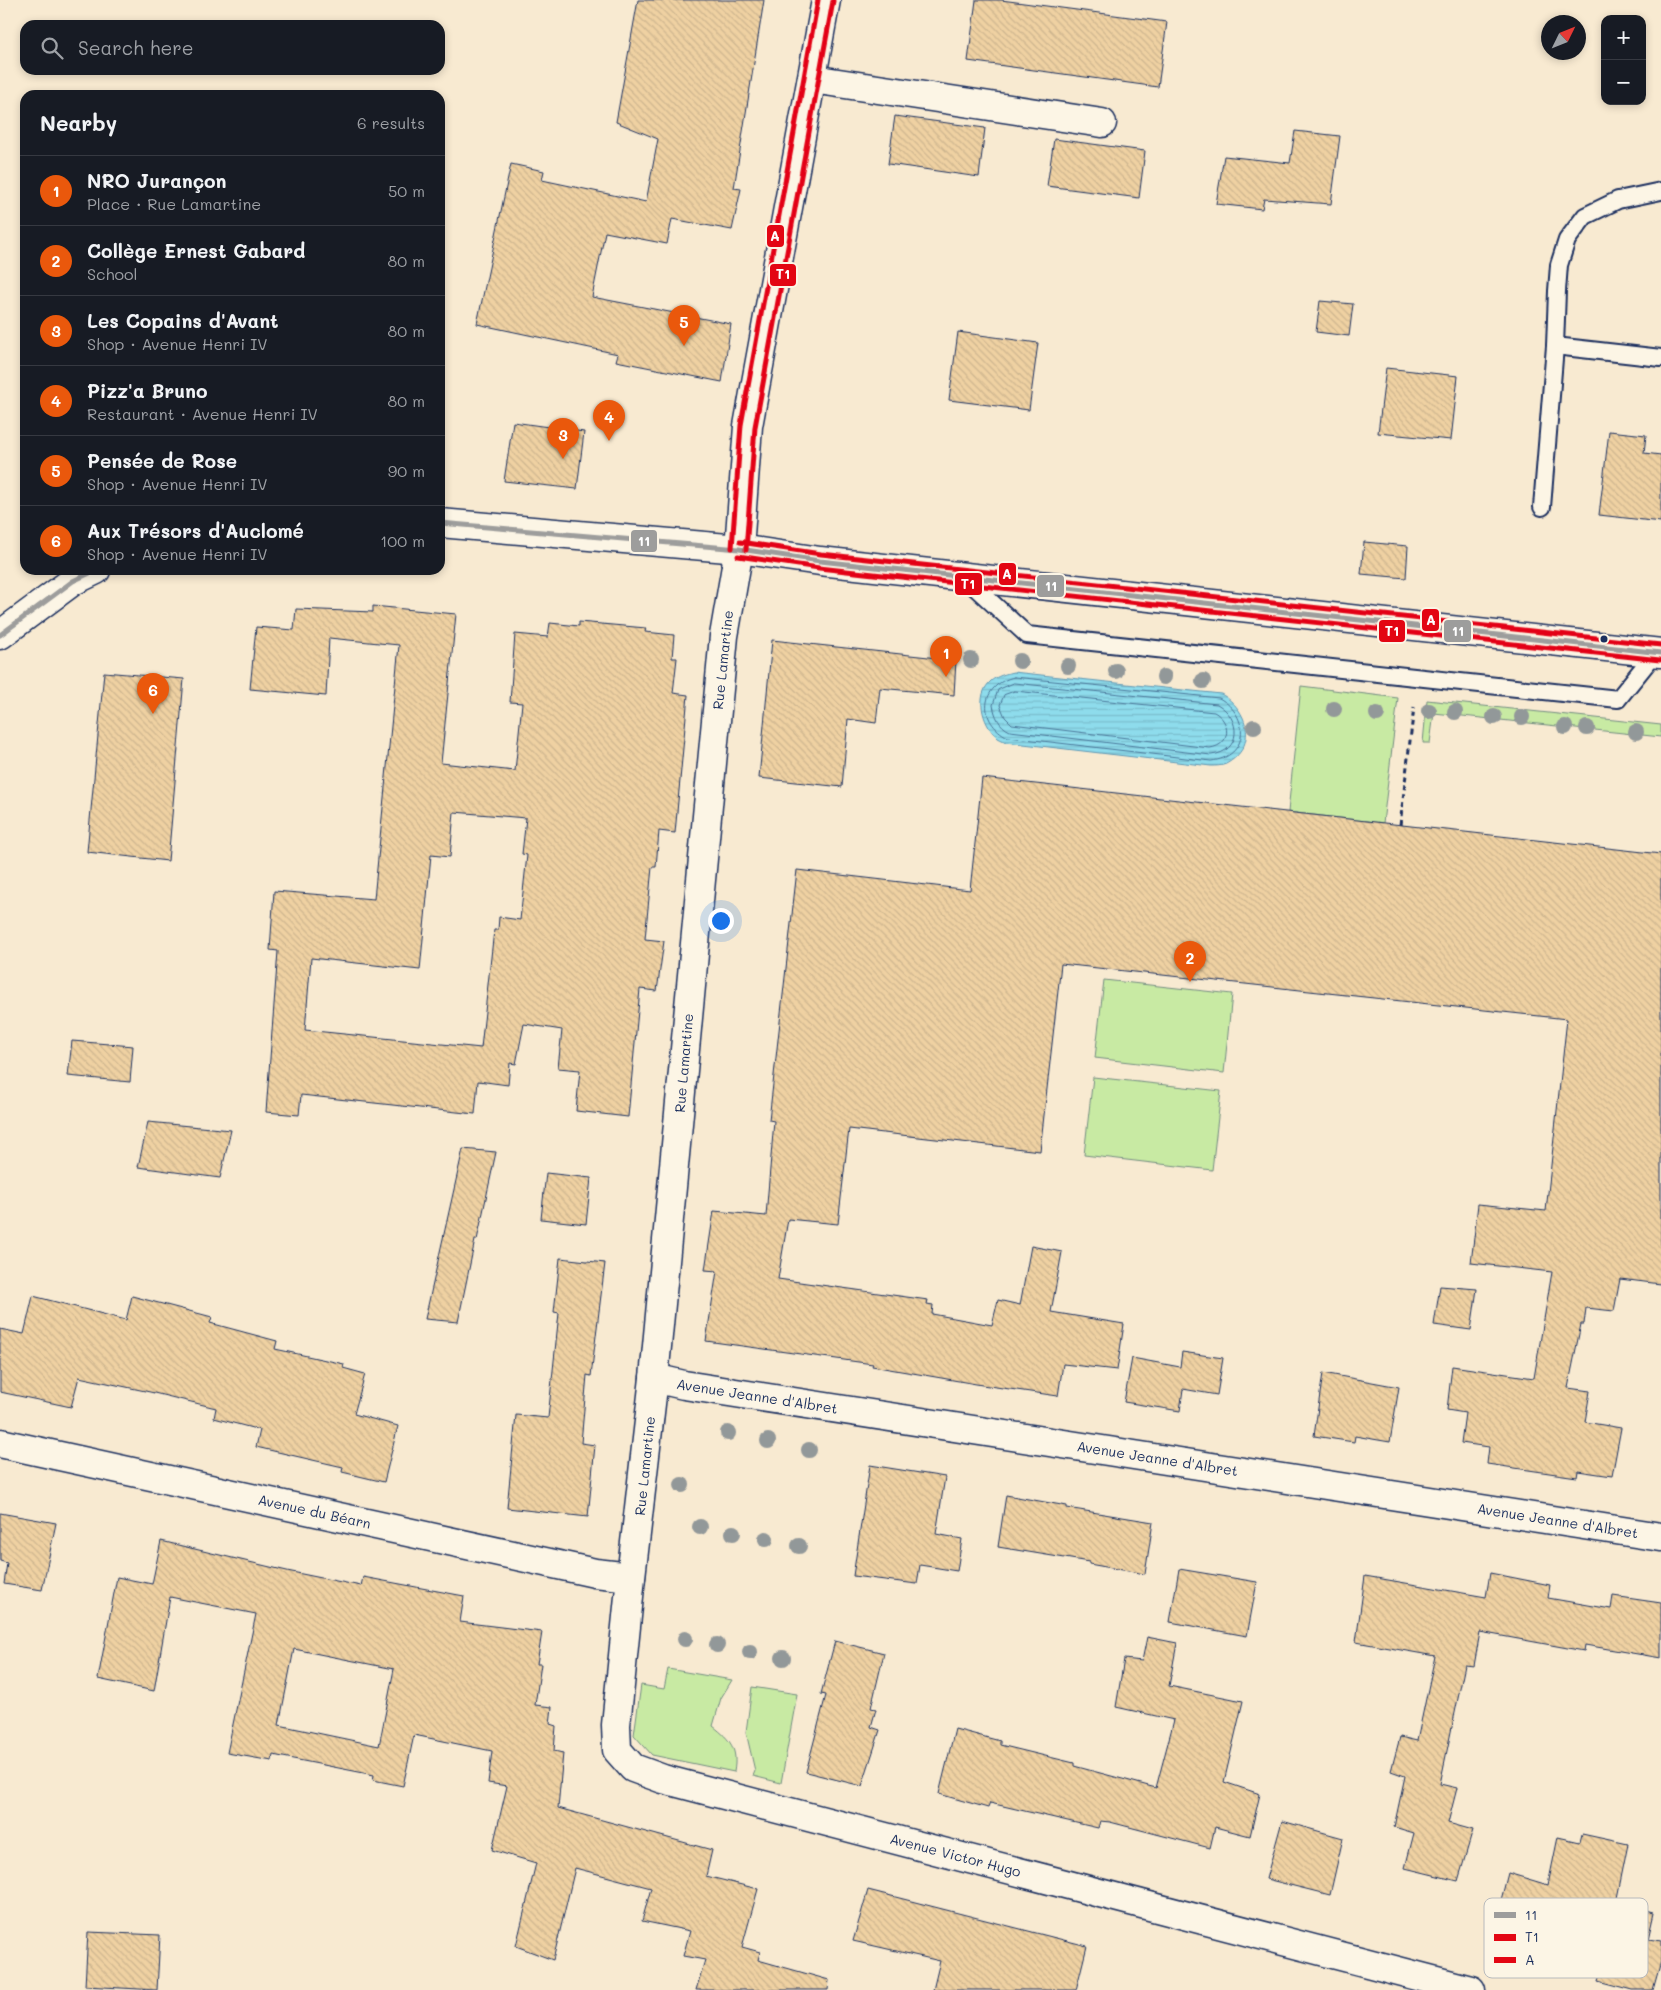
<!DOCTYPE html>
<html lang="en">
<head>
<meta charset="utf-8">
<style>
	body { margin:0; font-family:Mali,sans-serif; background:#242831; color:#f1f3f6 }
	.controls { position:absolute; right:15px; top:15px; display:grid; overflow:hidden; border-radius:10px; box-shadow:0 2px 8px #0003 }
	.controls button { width:45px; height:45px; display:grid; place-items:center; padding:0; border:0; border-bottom:1px solid #363941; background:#171b24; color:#f1f3f6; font:25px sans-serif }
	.compass { position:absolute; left:1541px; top:15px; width:45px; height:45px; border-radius:50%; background:#171b24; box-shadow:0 2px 8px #0003; rotate:47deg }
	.you { position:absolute; left:720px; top:920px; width:18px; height:18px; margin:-12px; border:4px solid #fff; border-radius:50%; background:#1a73e8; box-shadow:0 0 0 8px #1a73e833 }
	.badge { display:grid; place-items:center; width:32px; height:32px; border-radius:50%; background:#ea580c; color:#fff; font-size:16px; font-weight:700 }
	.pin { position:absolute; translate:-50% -41px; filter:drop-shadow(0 1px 2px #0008) }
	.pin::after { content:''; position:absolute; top:26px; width:18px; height:15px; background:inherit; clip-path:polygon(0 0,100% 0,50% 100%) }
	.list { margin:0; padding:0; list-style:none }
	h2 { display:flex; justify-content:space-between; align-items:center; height:65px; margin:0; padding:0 20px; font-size:21px }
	h2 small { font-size:16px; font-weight:400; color:#9ea1a6 }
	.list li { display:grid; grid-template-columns:32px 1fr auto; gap:15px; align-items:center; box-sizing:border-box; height:70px; padding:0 20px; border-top:1px solid #363941 }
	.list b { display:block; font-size:19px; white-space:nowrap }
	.list p { margin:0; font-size:16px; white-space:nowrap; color:#9ea1a6 }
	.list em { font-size:16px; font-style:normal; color:#9ea1a6 }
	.icon { flex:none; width:28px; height:28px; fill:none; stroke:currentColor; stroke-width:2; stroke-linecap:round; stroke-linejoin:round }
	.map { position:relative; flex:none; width:1661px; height:1990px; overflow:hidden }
	.search { position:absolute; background:#171b24; box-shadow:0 2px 8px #0003; left:20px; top:20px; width:425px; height:55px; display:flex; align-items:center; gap:12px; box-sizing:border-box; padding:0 18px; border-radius:15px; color:#9ea1a6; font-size:19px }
	.panel { position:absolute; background:#171b24; box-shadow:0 2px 8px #0003; left:20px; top:90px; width:425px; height:485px; border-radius:15px }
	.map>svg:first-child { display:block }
	.green { fill:#c8eaa3; stroke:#728c80 }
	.water { fill:url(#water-rules); stroke:#6097b3 }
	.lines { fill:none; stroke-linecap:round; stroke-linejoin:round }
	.shore { stroke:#497497; stroke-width:1 }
	.building { fill:url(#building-back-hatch); stroke:#1b2f5e; fill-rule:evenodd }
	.service-casing { stroke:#1b2f5e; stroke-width:20 }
	.minor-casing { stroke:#1b2f5e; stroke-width:31 }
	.tertiary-casing { stroke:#1b2f5e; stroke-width:31 }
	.secondary-casing { stroke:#1b2f5e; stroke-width:31 }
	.path { stroke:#1b2f5e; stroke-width:3; stroke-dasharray:5 4; stroke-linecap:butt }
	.service { stroke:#fcf5e5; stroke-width:16 }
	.minor { stroke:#fcf5e5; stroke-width:28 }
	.tertiary { stroke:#fcf5e5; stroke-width:28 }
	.secondary { stroke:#fcf5e5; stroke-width:28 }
	.bus-1-casing { stroke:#fcf5e5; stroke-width:9 }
	.bus-2-casing { stroke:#fcf5e5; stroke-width:9 }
	.bus-3-casing { stroke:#fcf5e5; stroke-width:9 }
	.bus-1 { stroke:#9d9d9c; stroke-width:5 }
	.bus-2 { stroke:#e30613; stroke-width:5 }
	.bus-3 { stroke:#e30613; stroke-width:5 }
	.tree { fill:#929899 }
	.bus-dot { fill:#1b2f5e; stroke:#fcf5e5; stroke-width:2 }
	.labels { text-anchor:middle; stroke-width:4.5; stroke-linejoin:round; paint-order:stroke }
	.street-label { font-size:14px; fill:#1b2f5e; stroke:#fcf5e5 }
	.key { fill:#fcf5e5; stroke:#b8babc; stroke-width:1 }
	.key-label { font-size:14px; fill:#1b2f5e }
	.line-badge { stroke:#fcf5e5; stroke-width:2 }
	.badge-label { font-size:14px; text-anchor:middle; font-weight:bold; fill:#fff }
</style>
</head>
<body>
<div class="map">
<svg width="1661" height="1990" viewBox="0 0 1661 1990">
	<defs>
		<pattern id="water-rules" width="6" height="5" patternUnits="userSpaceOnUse" patternTransform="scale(1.25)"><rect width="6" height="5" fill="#8edcec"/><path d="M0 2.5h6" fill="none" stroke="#7abdcd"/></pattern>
		<pattern id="building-back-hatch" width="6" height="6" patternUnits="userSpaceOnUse" patternTransform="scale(1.25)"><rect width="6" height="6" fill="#efd1a2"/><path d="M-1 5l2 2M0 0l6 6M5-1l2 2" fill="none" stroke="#ccb48e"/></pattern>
	</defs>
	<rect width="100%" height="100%" fill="#f8ead1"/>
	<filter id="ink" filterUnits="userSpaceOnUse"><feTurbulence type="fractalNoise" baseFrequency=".02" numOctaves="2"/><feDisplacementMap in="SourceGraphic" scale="10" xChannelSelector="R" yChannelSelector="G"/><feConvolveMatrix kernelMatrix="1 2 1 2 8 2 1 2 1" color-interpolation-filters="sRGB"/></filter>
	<g filter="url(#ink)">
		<g class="green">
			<polygon points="1301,686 1398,698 1383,823 1288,812"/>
			<polygon points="1427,700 1661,725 1661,737 1434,713 1430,743 1423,743"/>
			<polygon points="1104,980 1232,994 1224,1073 1095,1058"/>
			<polygon points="1093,1077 1221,1091 1212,1170 1084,1155"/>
			<path d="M668,1669l64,11 -11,18 -8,28c18,14 25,23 21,46l-82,-17 -18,-20 7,-50 23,4z"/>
			<polygon points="752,1687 797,1694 781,1783 753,1776 755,1771 746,1732"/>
		</g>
		<path class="water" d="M1013,672l208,22c27,15 38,52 5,70 -4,2 -11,2 -15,2l-205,-24c-3,-2 -8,-3 -10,-6 -14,-13 -21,-41 -5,-55 6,-5 14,-7 22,-9z"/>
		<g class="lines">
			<g class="shore">
				<path d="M1014,677l205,21c32,18 30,59 -8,63l-203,-24c-30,-15 -29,-52 6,-60z"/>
				<path d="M1014,683l203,21c25,14 25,48 -6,51l-201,-24c-11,-5 -15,-15 -17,-26l5,-15z"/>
				<path d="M1015,691l199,21c17,9 18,33 -4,36l-198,-24 -7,-7 -5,-12 4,-10z"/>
			</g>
		</g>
		<g class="building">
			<polygon points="638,0 764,0 734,188 741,189 732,230 672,219 667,244 605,232 592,297 731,324 722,382 616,361 618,354 477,324 511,164 544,171 542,180 646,202 658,139 616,122"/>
			<polygon points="976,0 1001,0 1167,22 1158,87 968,61"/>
			<polygon points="895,116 985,128 979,177 888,164"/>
			<polygon points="1295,131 1340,136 1331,204 1264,199 1262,209 1216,204 1224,156 1290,163"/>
			<polygon points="1054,139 1145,151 1139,198 1047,186"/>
			<polygon points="1320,301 1353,304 1349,336 1316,332"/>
			<polygon points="958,332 1038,343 1029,410 949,400"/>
			<polygon points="1386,368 1458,376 1451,440 1378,433"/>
			<polygon points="513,422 584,432 577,489 504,481"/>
			<polygon points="1609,431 1646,435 1644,453 1661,455 1661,522 1599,515"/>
			<polygon points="1364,542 1408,546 1406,578 1361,574"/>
			<path d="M373,606l83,8 -15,149 74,8 7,-68 -12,-1 5,-68 33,3 2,-14 29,3v-4l67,6 -1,4 29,3 -2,23h5l-4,35 15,2 -13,138 -16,-2 -3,36h-4l-7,72 19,2 -7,50 -17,-2 -12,128 -52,-6 4,-41 -22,-2 4,-38 -38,-6 -8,40 -6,-1 -2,22 -30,-4 -3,33 -174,-19 -2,20 -33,-3 12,-161 -8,-1 4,-59 100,8 25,-254 -70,-7 -3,58 -76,-7 6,-62 38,3 2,-21 77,3zM454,812l72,6 -4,36 5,1 -7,65 -21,-3 -1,13h-4l-13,118 -176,-18 6,-72 109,12 11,-115 19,2z"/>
			<polygon points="772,640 956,660 954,695 880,688 876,723 848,719 842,787 759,778"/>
			<polygon points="104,672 184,679 168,861 87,852"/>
			<polygon points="982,778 1661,854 1661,1284 1620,1279 1614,1311 1586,1308 1584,1324 1581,1324 1568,1388 1590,1391 1585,1422 1621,1428 1612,1476 1578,1471 1577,1477 1487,1464 1489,1447 1461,1443 1465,1413 1447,1410 1452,1366 1534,1378 1552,1272 1471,1263 1478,1204 1546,1211 1567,1019 1061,964 1040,1151 849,1129 838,1224 788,1219 778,1279 928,1300 927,1304 933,1305 932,1314 992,1325 998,1300 1020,1305 1031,1246 1062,1252 1051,1312 1124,1324 1117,1370 1063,1364 1058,1396 982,1385 872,1366 873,1364 706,1341 717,1271 705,1270 714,1211 766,1216 774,1121 769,1120 797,870 970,890"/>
			<polygon points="72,1041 133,1046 130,1082 68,1076"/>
			<polygon points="148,1122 231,1130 220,1178 138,1167"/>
			<polygon points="463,1149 496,1152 477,1240 475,1240 458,1322 425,1319"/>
			<polygon points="546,1173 591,1178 586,1224 541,1219"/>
			<polygon points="560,1258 605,1263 591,1376 587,1375 581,1443 595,1445 588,1517 507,1508 516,1415 548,1418 559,1313 554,1312"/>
			<polygon points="1440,1286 1477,1289 1471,1330 1434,1325"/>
			<polygon points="33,1296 126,1320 132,1296 212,1317 210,1323 277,1341 275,1349 344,1364 343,1368 365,1374 354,1414 398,1426 384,1482 342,1472 343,1467 256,1447 260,1430 214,1418 216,1408 150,1392 79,1377 71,1407 0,1392 0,1329 24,1334"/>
			<polygon points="1182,1352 1223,1358 1217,1395 1183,1389 1180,1411 1124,1402 1132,1358 1180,1367"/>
			<polygon points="1323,1373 1399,1387 1390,1442 1355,1436 1354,1442 1314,1436"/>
			<polygon points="870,1465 945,1477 936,1534 962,1539 957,1571 920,1565 917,1584 853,1576"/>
			<polygon points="1006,1495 1067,1506 1067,1508 1153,1522 1145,1574 1089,1564 1089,1562 998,1547"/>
			<polygon points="0,1513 56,1523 42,1590 4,1584 7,1563 0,1561"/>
			<path d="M161,1541l126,30 74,15 2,-9 101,19 -4,26 82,10 -5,32h4l-6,41 17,2 -2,17 6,2 -2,25 9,2 -5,55 154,42 -6,26 52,13 -16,58 18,5 -2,8 71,20 -1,10h-132l9,-30 -22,-4 7,-25 -48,-10 9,-33 -76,-20 -22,92 -37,-14 20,-83 -44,-13 15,-64 -19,-3 4,-32 -78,-16 -11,51 -30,-6 1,-5 -101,-20 -1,6 -45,-8 29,-139 -86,-17 -16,94 -56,-12 19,-102 35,7zM294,1649l100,20 -15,77 -100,-21z"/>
			<polygon points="1179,1569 1257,1582 1247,1636 1170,1622"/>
			<polygon points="1490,1573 1550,1585 1548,1598 1611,1609 1613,1596 1661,1603 1661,1658 1585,1645 1584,1651 1480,1632 1474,1666 1465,1665 1440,1784 1457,1788 1448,1823 1473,1830 1458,1881 1405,1868 1414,1833 1394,1827 1405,1776 1391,1771 1400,1737 1417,1741 1435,1656 1356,1642 1365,1576 1486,1597"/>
			<polygon points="1147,1637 1177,1643 1169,1686 1243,1701 1224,1782 1260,1794 1250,1836 1215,1827 1210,1848 1110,1822 1100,1821 1098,1828 990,1803 988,1808 939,1794 955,1729 1000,1741 1000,1745 1074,1763 1074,1766 1156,1788 1174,1720 1116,1707 1124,1659 1142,1661"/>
			<polygon points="835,1641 884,1653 871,1708 876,1709 871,1727 880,1730 862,1786 806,1772 826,1695 821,1694"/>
			<polygon points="1282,1821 1343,1838 1330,1895 1266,1879"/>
			<polygon points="1582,1834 1628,1844 1616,1903 1654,1913 1648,1939 1661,1941 1661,1961 1653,1990 1632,1990 1598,1981 1604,1961 1493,1931 1508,1873 1548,1885 1558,1837 1580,1842"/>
			<polygon points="868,1890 1087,1946 1076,1990 933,1990 940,1961 853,1941"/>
			<polygon points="88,1932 160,1935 157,1990 85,1986"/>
		</g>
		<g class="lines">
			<g class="service-casing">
				<g id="service">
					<polyline points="1555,346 1661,358"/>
					<polyline points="1542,507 1555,346 1557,291 1559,265 1567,240 1585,216 1618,200 1661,191"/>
					<polyline points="965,578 1027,635 1618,699 1655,653"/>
				</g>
			</g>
			<g class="minor-casing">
				<g id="minor">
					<polyline points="812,79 1102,123"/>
					<path id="s1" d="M739,549l-15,87 -70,742 -23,199 -15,148 1,25 16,18 30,11 808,211"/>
					<path id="s2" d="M654,1378l30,7 977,152"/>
					<path id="s3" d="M0,1443l595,130 36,4"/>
				</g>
			</g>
			<g class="tertiary-casing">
				<polyline id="tertiary" points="739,549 748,426 826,0"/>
			</g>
			<g class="secondary-casing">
				<g id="secondary">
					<polyline points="440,523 739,549 820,561 1661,653"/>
					<polyline points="0,635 73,581 96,570"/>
				</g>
			</g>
			<polyline class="path" points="1400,825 1414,707"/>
			<use href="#service" class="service"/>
			<use href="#minor" class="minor"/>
			<use href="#tertiary" class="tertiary"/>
			<use href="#secondary" class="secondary"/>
			<g class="bus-1-casing">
				<g id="bus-1">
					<polyline points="440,523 739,549 820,561 1661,653"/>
					<polyline points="0,635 73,581 96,570"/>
				</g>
			</g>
			<g class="bus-2-casing">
				<g id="bus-2">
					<polyline points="746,550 755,427 833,1"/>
					<polyline points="738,556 819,568 1660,660"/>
				</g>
			</g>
			<g class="bus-3-casing">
				<g id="bus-3">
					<polyline points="740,542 821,554 1661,645"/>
					<polyline points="732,548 741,425 818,0"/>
				</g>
			</g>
			<use href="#bus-1" class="bus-1"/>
			<use href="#bus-2" class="bus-2"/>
			<use href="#bus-3" class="bus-3"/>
		</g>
		<g class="tree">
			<circle cx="971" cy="660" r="8"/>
			<circle cx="1020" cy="661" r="8"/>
			<circle cx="1068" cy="666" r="8"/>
			<circle cx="1116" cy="671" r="8"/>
			<circle cx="1164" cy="677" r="8"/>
			<circle cx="1203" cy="681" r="8"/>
			<circle cx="1334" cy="709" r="8"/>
			<circle cx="1429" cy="711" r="8"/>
			<circle cx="1455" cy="712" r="8"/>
			<circle cx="1377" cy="714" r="8"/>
			<circle cx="1494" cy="717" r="8"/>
			<circle cx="1522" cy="717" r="8"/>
			<circle cx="1254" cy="727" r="8"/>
			<circle cx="1565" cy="727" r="8"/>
			<circle cx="1587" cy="728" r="8"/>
			<circle cx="1636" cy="732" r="8"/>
			<circle cx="728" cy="1433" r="8"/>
			<circle cx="768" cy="1441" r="8"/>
			<circle cx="809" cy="1450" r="8"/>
			<circle cx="682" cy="1485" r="8"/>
			<circle cx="700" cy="1527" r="8"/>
			<circle cx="733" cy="1533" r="8"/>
			<circle cx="766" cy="1539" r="8"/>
			<circle cx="799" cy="1546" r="8"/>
			<circle cx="685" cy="1639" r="8"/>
			<circle cx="717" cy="1645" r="8"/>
			<circle cx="750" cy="1652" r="8"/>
			<circle cx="783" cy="1658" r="8"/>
		</g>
	</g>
	<circle class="bus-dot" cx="1604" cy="639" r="4.5"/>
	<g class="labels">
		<g class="street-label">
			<text transform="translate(723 660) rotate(-84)" y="5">Rue Lamartine</text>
			<text transform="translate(684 1063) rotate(-85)" y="5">Rue Lamartine</text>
			<text dy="5" stroke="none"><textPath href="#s2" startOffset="105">Avenue Jeanne d'Albret</textPath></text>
			<text dy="5" stroke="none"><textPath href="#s2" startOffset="510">Avenue Jeanne d'Albret</textPath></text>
			<text transform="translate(645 1466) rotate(-84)" y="5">Rue Lamartine</text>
			<text dy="5" stroke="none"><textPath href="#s3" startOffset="322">Avenue du Béarn</textPath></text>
			<text dy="5" stroke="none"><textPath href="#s2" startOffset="915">Avenue Jeanne d'Albret</textPath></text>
			<text dy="5" stroke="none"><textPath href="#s1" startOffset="1566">Avenue Victor Hugo</textPath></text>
		</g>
	</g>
	<rect x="1484" y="1898" width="164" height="80" rx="8" class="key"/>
	<rect x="1494" y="1912" width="22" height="6" fill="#9d9d9c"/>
	<rect x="1494" y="1934" width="22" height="7" fill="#e30613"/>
	<rect x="1494" y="1957" width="22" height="6" fill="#e30613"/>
	<g class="key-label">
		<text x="1525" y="1920">11</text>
		<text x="1525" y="1942">T1</text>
		<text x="1525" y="1965">A</text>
	</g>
	<g class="line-badge">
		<rect x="766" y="224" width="19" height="24" rx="5" fill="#e30613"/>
		<rect x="769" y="263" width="28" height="24" rx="5" fill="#e30613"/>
		<rect x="630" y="529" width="28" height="24" rx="5" fill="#9d9d9c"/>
		<rect x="998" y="562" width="19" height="24" rx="5" fill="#e30613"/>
		<rect x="954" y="572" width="29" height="24" rx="5" fill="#e30613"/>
		<rect x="1036" y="574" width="29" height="24" rx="5" fill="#9d9d9c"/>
		<rect x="1421" y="608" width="19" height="24" rx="5" fill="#e30613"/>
		<rect x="1378" y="619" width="28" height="24" rx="5" fill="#e30613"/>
		<rect x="1443" y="619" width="29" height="24" rx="5" fill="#9d9d9c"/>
	</g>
	<g class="badge-label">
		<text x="775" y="241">A</text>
		<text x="783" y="279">T1</text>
		<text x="644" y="546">11</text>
		<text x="1007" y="579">A</text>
		<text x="968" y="589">T1</text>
		<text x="1051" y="591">11</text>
		<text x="1431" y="625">A</text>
		<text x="1392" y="636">T1</text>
		<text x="1458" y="636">11</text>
	</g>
</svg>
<div class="controls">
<button>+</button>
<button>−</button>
</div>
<svg class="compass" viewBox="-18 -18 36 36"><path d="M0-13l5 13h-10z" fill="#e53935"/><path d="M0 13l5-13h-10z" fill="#9ea1a6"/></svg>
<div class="you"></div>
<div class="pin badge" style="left:946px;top:677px">1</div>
<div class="pin badge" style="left:1190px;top:982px">2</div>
<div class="pin badge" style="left:563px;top:459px">3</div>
<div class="pin badge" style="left:609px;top:441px">4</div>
<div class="pin badge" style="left:684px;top:346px">5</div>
<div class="pin badge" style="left:153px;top:714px">6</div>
<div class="search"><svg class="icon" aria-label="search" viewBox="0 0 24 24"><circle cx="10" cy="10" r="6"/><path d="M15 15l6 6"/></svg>Search here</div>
<section class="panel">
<h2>Nearby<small>6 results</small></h2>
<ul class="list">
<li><span class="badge">1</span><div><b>NRO Jurançon</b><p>Place · Rue Lamartine</p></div><em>50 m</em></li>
<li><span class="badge">2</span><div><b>Collège Ernest Gabard</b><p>School</p></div><em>80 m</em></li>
<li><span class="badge">3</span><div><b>Les Copains d'Avant</b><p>Shop · Avenue Henri IV</p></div><em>80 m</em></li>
<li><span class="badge">4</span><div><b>Pizz'a Bruno</b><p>Restaurant · Avenue Henri IV</p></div><em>80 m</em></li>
<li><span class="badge">5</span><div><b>Pensée de Rose</b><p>Shop · Avenue Henri IV</p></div><em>90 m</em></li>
<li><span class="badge">6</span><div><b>Aux Trésors d'Auclomé</b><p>Shop · Avenue Henri IV</p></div><em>100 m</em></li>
</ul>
</section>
</div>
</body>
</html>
